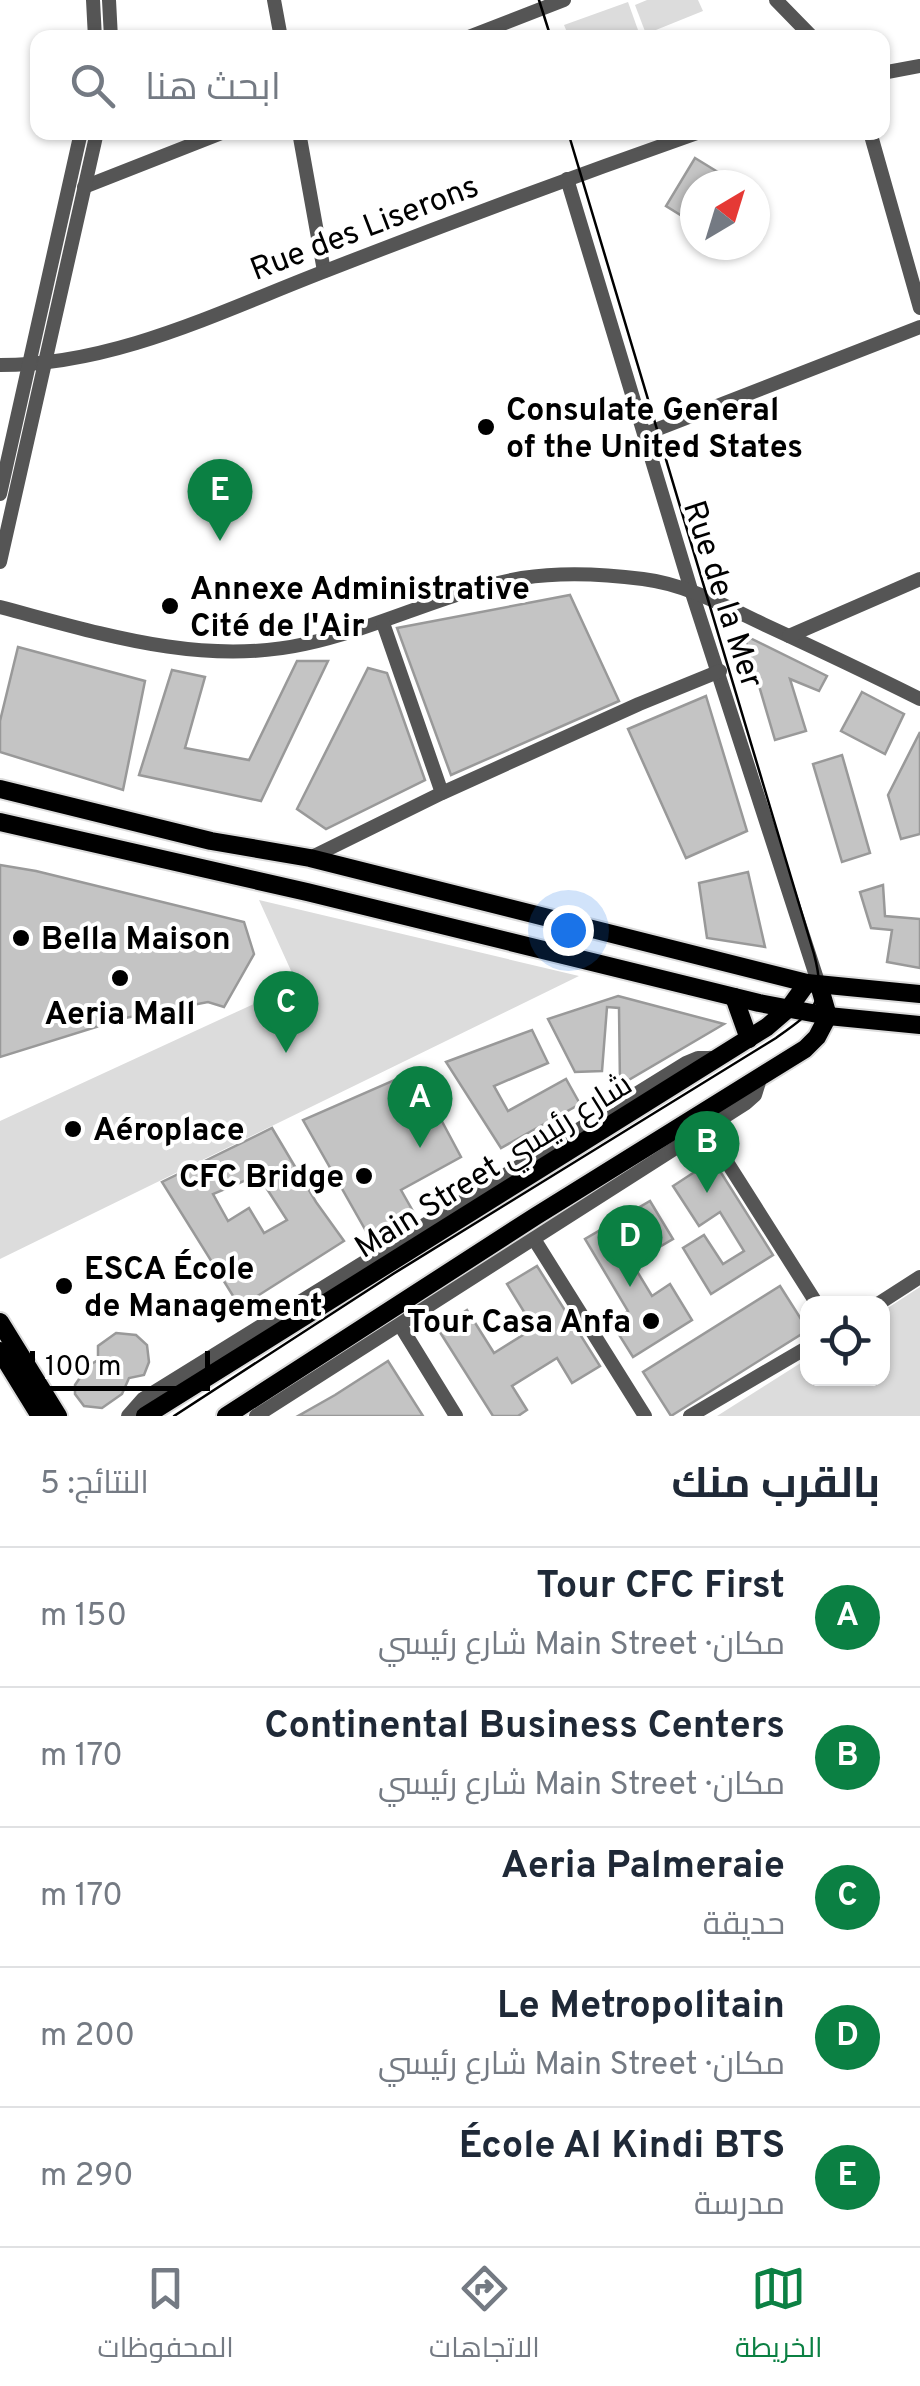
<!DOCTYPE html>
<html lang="ar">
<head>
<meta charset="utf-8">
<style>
	body { margin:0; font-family:Overpass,Cairo,sans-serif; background:#f6f6f7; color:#1f2937; direction:rtl }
	.controls { position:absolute; right:30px; bottom:30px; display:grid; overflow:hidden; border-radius:20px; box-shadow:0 2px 8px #0004 }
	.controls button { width:90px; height:90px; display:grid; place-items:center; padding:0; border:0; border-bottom:2px solid #e0e1e3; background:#fff; color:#1f2937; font:50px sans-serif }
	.compass { position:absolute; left:680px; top:170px; width:90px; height:90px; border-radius:50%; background:#fff; box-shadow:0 2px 8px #0004; rotate:38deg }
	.scale { position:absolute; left:30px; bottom:25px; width:180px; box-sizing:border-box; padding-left:10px; border:5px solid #000; border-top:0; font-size:28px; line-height:35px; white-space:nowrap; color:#000; -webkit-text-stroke:8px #fff; paint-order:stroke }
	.you { position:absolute; left:568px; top:930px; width:35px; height:35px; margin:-25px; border:8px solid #fff; border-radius:50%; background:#1a73e8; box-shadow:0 0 0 15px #1a73e833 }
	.badge { display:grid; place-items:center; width:65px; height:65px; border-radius:50%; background:#0b8043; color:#fff; font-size:32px; font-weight:700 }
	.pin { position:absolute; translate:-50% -82px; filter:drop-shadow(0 2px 5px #0008) }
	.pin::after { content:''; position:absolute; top:52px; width:35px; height:30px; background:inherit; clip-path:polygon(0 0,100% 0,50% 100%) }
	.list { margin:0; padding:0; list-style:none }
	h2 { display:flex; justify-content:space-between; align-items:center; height:130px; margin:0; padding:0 40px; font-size:42px }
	h2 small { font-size:32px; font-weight:400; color:#747a83 }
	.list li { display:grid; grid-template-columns:65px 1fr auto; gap:30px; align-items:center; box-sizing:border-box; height:140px; padding:0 40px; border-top:2px solid #e0e1e3 }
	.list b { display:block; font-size:38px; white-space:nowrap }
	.list p { margin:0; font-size:32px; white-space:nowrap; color:#747a83 }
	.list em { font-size:32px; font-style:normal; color:#747a83 }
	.icon { flex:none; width:55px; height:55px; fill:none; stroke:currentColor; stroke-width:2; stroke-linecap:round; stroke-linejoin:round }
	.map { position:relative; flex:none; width:920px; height:1416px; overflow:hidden; direction:ltr }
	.search { position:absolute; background:#fff; box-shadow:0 2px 8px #0004; left:30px; right:30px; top:30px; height:110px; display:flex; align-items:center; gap:25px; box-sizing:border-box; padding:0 35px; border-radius:20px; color:#747a83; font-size:38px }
	.sheet { height:830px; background:#fff }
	nav { display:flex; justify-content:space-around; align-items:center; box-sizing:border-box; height:140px; border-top:2px solid #e0e1e3; background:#fff; font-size:28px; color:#747a83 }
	nav a { display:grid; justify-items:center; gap:5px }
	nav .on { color:#0b8043 }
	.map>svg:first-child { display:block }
	.green { fill:#dcdcdc }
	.building { fill:#c4c4c4; stroke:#999; stroke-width:2.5; fill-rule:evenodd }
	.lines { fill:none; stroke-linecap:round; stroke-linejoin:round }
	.major-casing { stroke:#dbdbdb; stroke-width:22 }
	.minor { stroke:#555; stroke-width:14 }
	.major { stroke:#000; stroke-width:18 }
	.tram { stroke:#000; stroke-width:2.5 }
	.poi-dot { fill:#000; stroke:#fff; stroke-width:4 }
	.labels { text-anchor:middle; stroke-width:8; stroke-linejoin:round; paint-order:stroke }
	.street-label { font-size:32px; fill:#000; stroke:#fff }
	.poi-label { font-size:32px; font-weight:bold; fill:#000; stroke:#fff; text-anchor:start }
</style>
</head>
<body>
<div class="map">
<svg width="920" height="1416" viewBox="0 0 920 1416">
	<rect width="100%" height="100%" fill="#fff"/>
	<g class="green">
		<polygon points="647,0 698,0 703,11 646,34 635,5"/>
		<polygon points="628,2 638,30 617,37 569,37 564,25"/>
		<polygon points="259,900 579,976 0,1259 0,1121 297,984"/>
		<polygon points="920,1287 920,1416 717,1416 807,1359 808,1378 882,1378 883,1311"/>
	</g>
	<g class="building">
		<polygon points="695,158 739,185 695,185 695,224 666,206"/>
		<polygon points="570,595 619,701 451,775 397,628"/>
		<polygon points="744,635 827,676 819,691 790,679 806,731 775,740"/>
		<polygon points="18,647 145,681 123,790 0,752 0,721"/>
		<polygon points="297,661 328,661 261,801 139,775 172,670 205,677 185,748 249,760"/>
		<polygon points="368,668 387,673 425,780 326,829 297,809"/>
		<polygon points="862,692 904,714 885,754 841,731"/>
		<polygon points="706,696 747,831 686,858 628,729"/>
		<polygon points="920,732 920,834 901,839 888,795"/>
		<polygon points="842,755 870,853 842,862 813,764"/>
		<polygon points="0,865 36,871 244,922 254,954 224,1007 208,1002 125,1018 0,1057"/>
		<polygon points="748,872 765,947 707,938 699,883"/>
		<polygon points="883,885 885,916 920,919 920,968 887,962 892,930 871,928 860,892"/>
		<polygon points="618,996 724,1024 620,1085 619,1008 607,1007 602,1071 575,1072 548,1019"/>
		<polygon points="532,1030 548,1063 494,1086 508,1111 566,1079 580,1104 501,1148 446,1062"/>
		<polygon points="415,1071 461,1157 401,1190 414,1213 370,1238 303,1120"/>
		<path d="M272,1128l44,74 28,39 -104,66 -78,-125zM258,1175l29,45 -23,13 -15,-25 -21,13 -15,-27z"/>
		<polygon points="713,1160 773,1255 711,1294 683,1248 704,1235 723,1264 744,1251 720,1212 699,1226 673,1186"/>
		<polygon points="650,1201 673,1239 632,1263 652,1296 670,1284 692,1320 633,1357 611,1322 628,1311 585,1239"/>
		<polygon points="537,1266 600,1366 572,1383 557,1358 512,1386 527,1410 518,1416 493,1416 438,1329 467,1310 494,1353 534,1328 507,1284"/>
		<polygon points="780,1286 808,1330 671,1416 643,1372"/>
		<polygon points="116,1333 136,1335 147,1345 149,1362 144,1375 129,1378 122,1394 102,1408 84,1406 75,1394 75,1385 88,1366 98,1360 98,1346"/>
		<polygon points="388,1361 423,1416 298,1416 335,1395"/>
	</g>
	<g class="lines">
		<g class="major-casing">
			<g id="major">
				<polyline points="0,789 211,841 310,858 807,983 920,994"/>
				<polyline points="0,822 307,892 759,1003 828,1016 920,1025"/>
				<polyline points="734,997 749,1039"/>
				<polyline points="0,1322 58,1416"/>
				<polyline points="0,1351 40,1416"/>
				<polyline points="145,1416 767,1027 789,1008 807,983"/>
				<polyline points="226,1416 536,1216 805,1049 817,1037 828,1016 819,985"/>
			</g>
		</g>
		<g class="minor">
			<polyline points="93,0 95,38"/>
			<polyline points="109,0 111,38"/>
			<polyline points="274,0 281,38"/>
			<polyline points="776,0 813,38"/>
			<polyline points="466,38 564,0"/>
			<polyline points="882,73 920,66"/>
			<polyline points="299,132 324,271"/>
			<polyline points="870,132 920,308"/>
			<polyline points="567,179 692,593 819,985"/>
			<polyline points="84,187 224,132"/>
			<path d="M0,365c116,0 221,-54 328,-95 123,-48 247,-94 372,-138"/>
			<polyline points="645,434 920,327"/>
			<polyline points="0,494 81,132"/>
			<polyline points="0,562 97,132"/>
			<path d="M0,607c99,26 202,60 305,37 74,-16 143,-53 217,-66 39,-6 82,-4 121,1 42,5 82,27 120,45 52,24 105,49 157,75"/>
			<polyline points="383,623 442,793"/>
			<polyline points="789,636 920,579"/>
			<polyline points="310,858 442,793 639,704 720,671"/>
			<polyline points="706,1129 817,1304"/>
			<polyline points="534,1239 645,1416"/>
			<polyline points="878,1304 920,1277"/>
			<polyline points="400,1325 456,1416"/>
			<polyline points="128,1416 143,1399 686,1063 698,1058 718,1058"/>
			<polyline points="256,1416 746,1103 755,1095 760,1079"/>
			<polyline points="690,1416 808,1347"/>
		</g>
		<use href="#major" class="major"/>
		<g class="tram">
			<polyline points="539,0 551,38"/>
			<path d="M174,1416l219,-142 383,-236c38,-27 51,-35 38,-84l-246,-822"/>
		</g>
	</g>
	<g class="poi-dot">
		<circle cx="486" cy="427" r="10"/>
		<circle cx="170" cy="606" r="10"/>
		<circle cx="21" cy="938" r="10"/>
		<circle cx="120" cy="978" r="10"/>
		<circle cx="73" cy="1129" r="10"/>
		<circle cx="364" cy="1176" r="10"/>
		<circle cx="64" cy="1286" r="10"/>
		<circle cx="651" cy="1321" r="10"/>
	</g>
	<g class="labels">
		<g class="street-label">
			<text transform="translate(364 227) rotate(-21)" y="11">Rue des Liserons</text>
			<text transform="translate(724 594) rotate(72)" y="11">Rue de la Mer</text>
			<text transform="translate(493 1165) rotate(-32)" y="11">Main Street شارع رئيسي</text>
		</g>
		<g class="poi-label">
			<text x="506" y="420">Consulate General<tspan x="506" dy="37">of the United States</tspan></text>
			<text x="190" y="599">Annexe Administrative<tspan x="190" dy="37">Cité de l'Air</tspan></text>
			<text x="41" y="949">Bella Maison</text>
			<text x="120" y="1024" text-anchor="middle">Aeria Mall</text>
			<text x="93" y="1140">Aéroplace</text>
			<text x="344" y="1187" text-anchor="end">CFC Bridge</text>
			<text x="84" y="1279">ESCA École<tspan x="84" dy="37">de Management</tspan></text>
			<text x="631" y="1332" text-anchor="end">Tour Casa Anfa</text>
		</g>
	</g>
</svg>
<div class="controls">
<button><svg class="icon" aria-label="locate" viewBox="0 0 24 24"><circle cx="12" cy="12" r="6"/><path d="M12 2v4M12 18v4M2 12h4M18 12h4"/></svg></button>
</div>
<svg class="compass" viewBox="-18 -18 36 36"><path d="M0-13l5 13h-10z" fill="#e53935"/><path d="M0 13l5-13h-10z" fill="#747a83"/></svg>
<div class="scale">100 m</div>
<div class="you"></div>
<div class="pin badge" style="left:420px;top:1148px">A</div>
<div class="pin badge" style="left:707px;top:1193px">B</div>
<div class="pin badge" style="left:286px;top:1053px">C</div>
<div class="pin badge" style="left:630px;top:1287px">D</div>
<div class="pin badge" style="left:220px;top:541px">E</div>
<div class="search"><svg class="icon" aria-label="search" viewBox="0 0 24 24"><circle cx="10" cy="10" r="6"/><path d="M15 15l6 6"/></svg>ابحث هنا</div>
</div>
<section class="sheet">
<h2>بالقرب منك<small>النتائج: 5</small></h2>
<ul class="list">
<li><span class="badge">A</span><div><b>Tour CFC First</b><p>مكان · Main Street شارع رئيسي</p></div><em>150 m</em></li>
<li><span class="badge">B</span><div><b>Continental Business Centers</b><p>مكان · Main Street شارع رئيسي</p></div><em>170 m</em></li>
<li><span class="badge">C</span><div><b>Aeria Palmeraie</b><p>حديقة</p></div><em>170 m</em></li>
<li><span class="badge">D</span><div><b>Le Metropolitain</b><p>مكان · Main Street شارع رئيسي</p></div><em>200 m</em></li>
<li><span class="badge">E</span><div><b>École Al Kindi BTS</b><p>مدرسة</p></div><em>290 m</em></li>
</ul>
</section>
<nav>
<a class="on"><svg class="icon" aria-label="map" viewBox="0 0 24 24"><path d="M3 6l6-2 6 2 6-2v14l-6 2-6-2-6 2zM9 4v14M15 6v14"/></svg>الخريطة</a>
<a><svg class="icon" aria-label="directions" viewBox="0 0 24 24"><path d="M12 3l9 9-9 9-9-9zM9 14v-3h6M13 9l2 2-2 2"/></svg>الاتجاهات</a>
<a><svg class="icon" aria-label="saved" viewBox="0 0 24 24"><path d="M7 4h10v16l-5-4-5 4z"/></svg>المحفوظات</a>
</nav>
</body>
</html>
